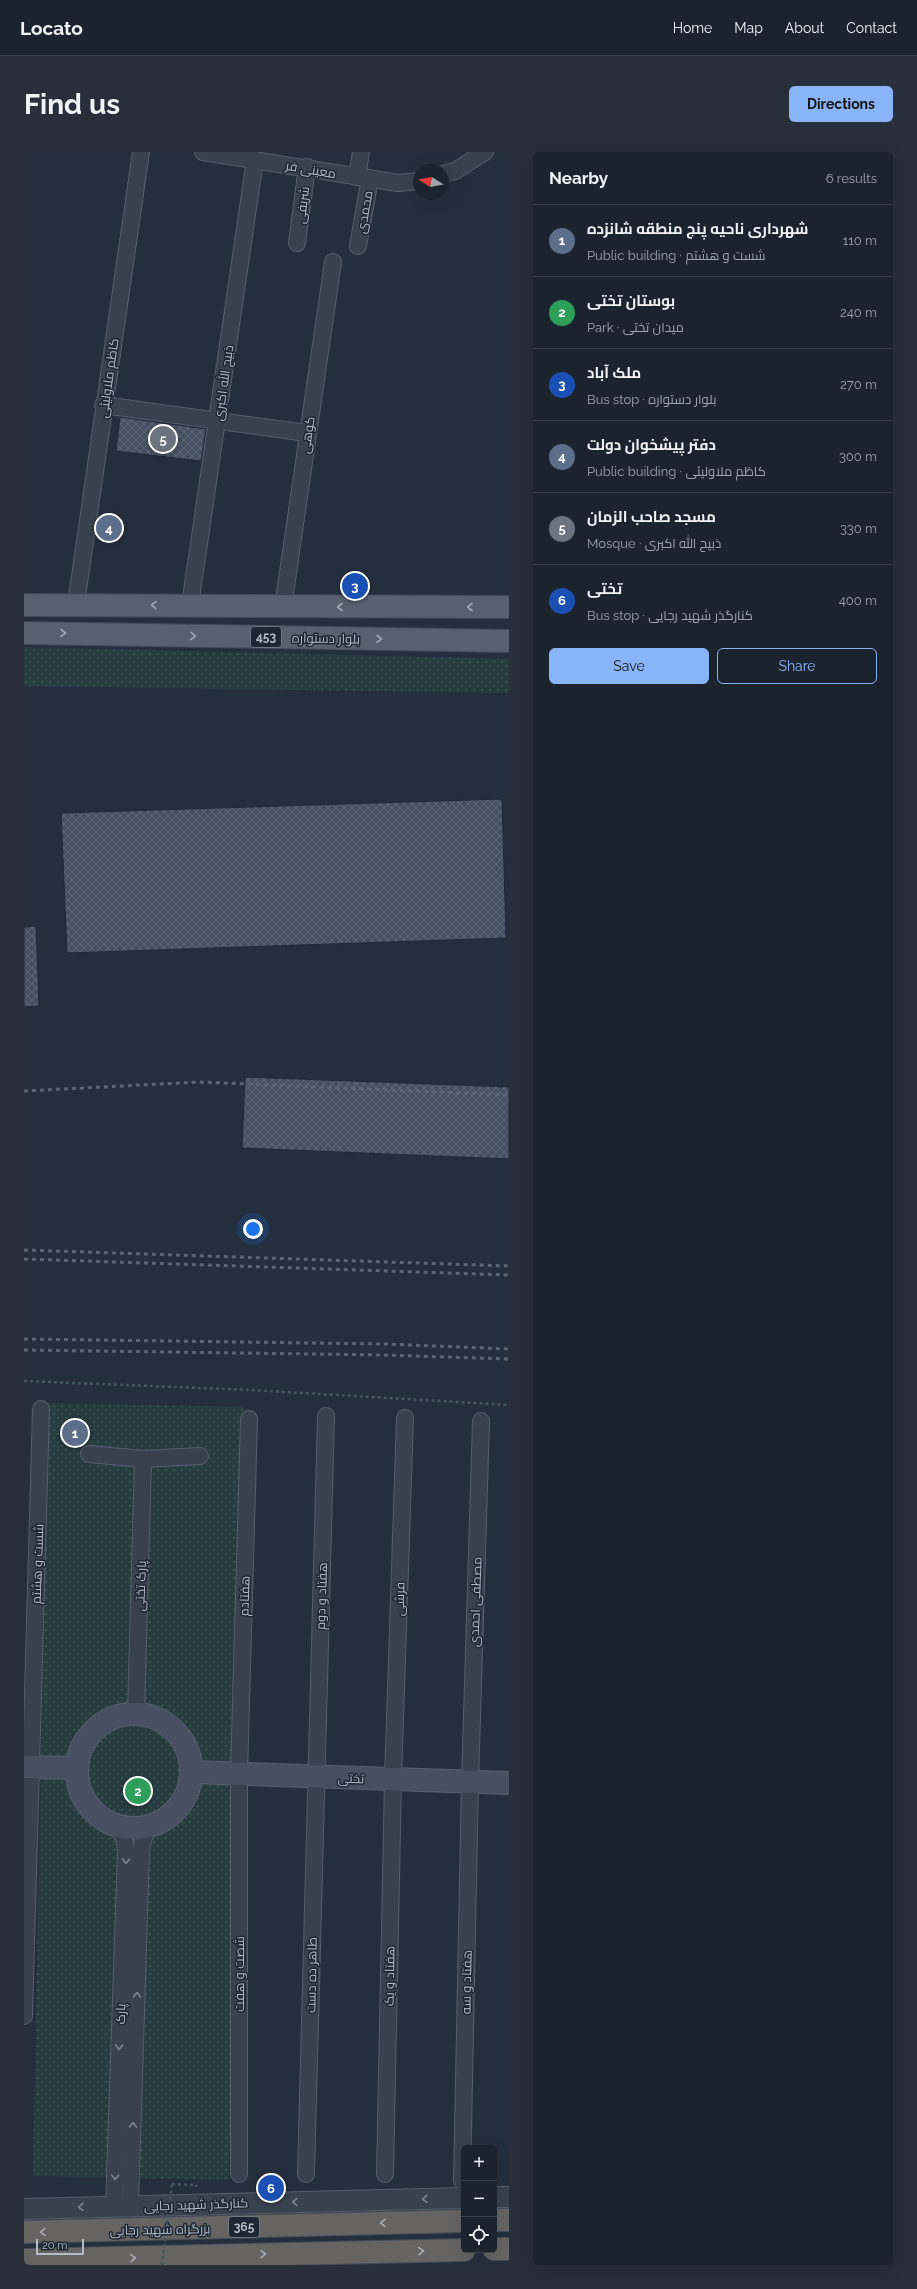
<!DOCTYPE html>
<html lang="en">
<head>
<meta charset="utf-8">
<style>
	body { margin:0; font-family:Raleway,Cairo,sans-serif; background:#282f3a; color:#f1f3f6 }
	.controls { position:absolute; right:12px; bottom:12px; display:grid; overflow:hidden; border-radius:6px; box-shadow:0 4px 16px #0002 }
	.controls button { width:36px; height:36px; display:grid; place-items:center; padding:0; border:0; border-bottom:1px solid #39404a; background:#1b232e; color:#f1f3f6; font:20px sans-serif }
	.compass { position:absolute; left:389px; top:12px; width:36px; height:36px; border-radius:50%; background:#1b232e; box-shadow:0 4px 16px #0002; rotate:281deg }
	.scale { position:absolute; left:12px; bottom:10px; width:48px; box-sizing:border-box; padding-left:4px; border:2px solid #b4bcc9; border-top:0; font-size:11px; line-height:14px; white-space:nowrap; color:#b4bcc9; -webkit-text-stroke:3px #1d2633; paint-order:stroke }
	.you { position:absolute; left:229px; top:1077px; width:14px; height:14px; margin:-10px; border:3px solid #fff; border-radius:50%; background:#1a73e8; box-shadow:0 0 0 6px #1a73e833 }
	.badge { display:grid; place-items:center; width:26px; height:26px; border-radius:50%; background:#8ab4f8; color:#fff; font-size:13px; font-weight:700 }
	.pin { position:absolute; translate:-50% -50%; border:2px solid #fff; box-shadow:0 1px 4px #0006 }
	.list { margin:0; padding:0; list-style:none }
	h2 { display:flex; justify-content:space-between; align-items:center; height:52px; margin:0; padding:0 16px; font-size:17px }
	h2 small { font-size:13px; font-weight:400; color:#a0a4aa }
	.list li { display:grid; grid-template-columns:26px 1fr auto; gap:12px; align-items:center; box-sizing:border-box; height:72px; padding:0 16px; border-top:1px solid #39404a }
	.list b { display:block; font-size:15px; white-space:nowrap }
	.list p { margin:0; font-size:13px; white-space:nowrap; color:#a0a4aa }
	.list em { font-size:13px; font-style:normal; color:#a0a4aa }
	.actions { display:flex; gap:8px; padding:12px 16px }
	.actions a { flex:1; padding:9px 0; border:1px solid #8ab4f8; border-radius:6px; text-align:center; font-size:14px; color:#8ab4f8 }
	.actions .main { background:#8ab4f8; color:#111 }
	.icon { flex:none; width:22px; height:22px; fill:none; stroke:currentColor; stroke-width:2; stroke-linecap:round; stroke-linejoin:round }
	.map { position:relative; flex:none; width:485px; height:2113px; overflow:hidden; border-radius:6px }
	header { display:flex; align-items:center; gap:24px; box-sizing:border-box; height:56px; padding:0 20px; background:#1b232e; border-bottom:1px solid #39404a }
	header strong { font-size:19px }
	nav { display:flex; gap:22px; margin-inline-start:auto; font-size:14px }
	.intro { display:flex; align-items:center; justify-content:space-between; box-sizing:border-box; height:96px; padding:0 24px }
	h1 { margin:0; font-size:28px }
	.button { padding:10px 18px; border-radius:6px; background:#8ab4f8; color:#111; font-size:14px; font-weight:700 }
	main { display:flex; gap:24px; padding:0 24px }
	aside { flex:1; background:#1b232e; border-radius:6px; box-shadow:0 4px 16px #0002 }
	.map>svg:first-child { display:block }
	.park { fill:url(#park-dots) }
	.building { fill:url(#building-cross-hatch); stroke:#1f2835 }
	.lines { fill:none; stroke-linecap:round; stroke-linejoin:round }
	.minor-casing { stroke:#565f6c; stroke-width:18 }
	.tertiary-casing { stroke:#565f6c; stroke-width:22 }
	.secondary-casing { stroke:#565f6c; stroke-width:24 }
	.primary-casing { stroke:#414a57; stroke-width:24 }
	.trunk-casing { stroke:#434c59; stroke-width:24 }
	.path { stroke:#44595c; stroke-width:2.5; stroke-dasharray:3 3; stroke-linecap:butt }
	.minor { stroke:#38414e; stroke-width:16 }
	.tertiary { stroke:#38414e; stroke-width:20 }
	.secondary { stroke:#465061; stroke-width:22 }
	.primary { stroke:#56606e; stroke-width:22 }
	.trunk { stroke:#656462; stroke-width:22 }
	.rail { stroke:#5a6575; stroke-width:3; stroke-dasharray:4 4; stroke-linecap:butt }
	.path-bridge { stroke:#44595c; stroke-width:2.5; stroke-dasharray:3 3; stroke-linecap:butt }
	.oneway { stroke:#a1aab7 }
	.oneway2 { stroke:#7c8592 }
	.oneway3 { stroke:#a8afba }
	.labels { text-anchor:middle; stroke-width:3; stroke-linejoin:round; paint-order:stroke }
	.shield { fill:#1d2633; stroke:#878f9c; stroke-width:1 }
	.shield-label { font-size:12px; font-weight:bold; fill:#b4bcc9 }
	.street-label { font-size:13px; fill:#b4bcc9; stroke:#1d2633 }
</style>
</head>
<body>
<header>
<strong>Locato</strong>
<nav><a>Home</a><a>Map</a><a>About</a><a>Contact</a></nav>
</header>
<div class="intro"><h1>Find us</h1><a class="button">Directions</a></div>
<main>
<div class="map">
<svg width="485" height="2113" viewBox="0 0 485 2113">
	<defs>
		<pattern id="park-dots" width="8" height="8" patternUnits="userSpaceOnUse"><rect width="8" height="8" fill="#263c3f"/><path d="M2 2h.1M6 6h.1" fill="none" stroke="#435659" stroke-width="1.8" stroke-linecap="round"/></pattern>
		<pattern id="building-cross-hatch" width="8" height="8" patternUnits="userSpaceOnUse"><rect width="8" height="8" fill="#455162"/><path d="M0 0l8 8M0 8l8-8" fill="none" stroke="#5d6877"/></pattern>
	</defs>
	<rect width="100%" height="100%" fill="#242f3e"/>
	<g class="park">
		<polygon points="0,495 485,507 485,541 0,534"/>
		<polygon points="24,1251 220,1255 205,2028 9,2024"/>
	</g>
	<g class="building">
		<polygon points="96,265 182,277 177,309 92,299"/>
		<polygon points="478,647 482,786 43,801 37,661"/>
		<polygon points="12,774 15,854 0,855 0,775"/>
		<polygon points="221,925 485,935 485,1007 218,996"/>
	</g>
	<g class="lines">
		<g class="minor-casing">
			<g id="minor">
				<polyline points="179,0 374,31 395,29"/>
				<polyline points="419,22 431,19 461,0"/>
				<polyline points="333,25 337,0"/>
				<polyline points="273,91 283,15"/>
				<polyline points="334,94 346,26"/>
				<polyline points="79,253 283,281"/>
				<polyline points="52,452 117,0"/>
				<polyline points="166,453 231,8"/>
				<polyline points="259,455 309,110"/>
				<polyline points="65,1302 119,1307 176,1304"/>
				<polyline points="112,1561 119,1307"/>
				<polyline points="0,1864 17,1257"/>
				<polyline points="215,2022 215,1622 225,1267"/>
				<polyline points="282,2022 302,1264"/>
				<polyline points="361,2022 369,1627 381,1266"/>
				<polyline points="438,2029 446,1630 457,1269"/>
				<polyline points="106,2054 117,1698 120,1685 126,1675"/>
				<polyline points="90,2055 102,1699 100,1685 91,1674"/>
			</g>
		</g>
		<g class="tertiary-casing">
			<g id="tertiary">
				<polyline points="470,2045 485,2045"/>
				<polyline points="0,2057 440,2046"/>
			</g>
		</g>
		<g class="secondary-casing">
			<g id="secondary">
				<circle cx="110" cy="1619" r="57"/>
				<polyline points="0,1615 53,1616"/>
				<polyline points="168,1620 485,1631"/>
			</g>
		</g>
		<g class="primary-casing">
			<g id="primary">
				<polyline points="0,453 485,455"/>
				<polyline points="0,481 485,489"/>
			</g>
		</g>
		<g class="trunk-casing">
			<g id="trunk">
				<polyline points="470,2068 485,2068"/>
				<polyline points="0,2080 440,2069"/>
				<polyline points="470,2097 485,2097"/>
				<polyline points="0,2108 440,2098"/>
			</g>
		</g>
		<g class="path">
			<polyline points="0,1229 227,1238 485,1253"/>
			<polyline points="148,2032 172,2033 172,2035"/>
		</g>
		<use href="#minor" class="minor"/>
		<use href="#tertiary" class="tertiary"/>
		<use href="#secondary" class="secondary"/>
		<use href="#primary" class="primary"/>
		<use href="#trunk" class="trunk"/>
		<g class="rail">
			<polyline points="0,939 176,930 485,943"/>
			<polyline points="0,1098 485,1114"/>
			<polyline points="0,1107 485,1123"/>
			<polyline points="0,1187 361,1192 485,1197"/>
			<polyline points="0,1198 360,1203 485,1207"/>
		</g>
		<polyline class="path-bridge" points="138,2113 148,2032"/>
	</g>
	<defs><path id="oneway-chevron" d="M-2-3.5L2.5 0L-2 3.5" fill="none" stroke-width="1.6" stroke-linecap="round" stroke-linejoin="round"/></defs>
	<g class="oneway">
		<use href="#oneway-chevron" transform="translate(130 453) rotate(-179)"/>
		<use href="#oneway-chevron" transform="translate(316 455) rotate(-180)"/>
		<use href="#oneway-chevron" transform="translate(446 455) rotate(-180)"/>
		<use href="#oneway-chevron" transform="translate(39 481) rotate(1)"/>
		<use href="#oneway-chevron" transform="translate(169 484) rotate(1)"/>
		<use href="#oneway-chevron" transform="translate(355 487) rotate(1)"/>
	</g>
	<g class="oneway2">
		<use href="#oneway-chevron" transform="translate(102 1709) rotate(92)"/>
		<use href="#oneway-chevron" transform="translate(113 1843) rotate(-88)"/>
		<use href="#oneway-chevron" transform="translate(95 1895) rotate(92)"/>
		<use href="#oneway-chevron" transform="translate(109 1973) rotate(-88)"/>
		<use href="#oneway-chevron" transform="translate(91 2025) rotate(92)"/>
		<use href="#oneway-chevron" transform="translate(401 2047) rotate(178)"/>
		<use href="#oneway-chevron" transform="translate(271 2050) rotate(179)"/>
		<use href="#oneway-chevron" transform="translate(57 2055) rotate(179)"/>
	</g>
	<g class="oneway3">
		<use href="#oneway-chevron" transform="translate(359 2071) rotate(179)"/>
		<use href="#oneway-chevron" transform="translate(19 2080) rotate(179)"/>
		<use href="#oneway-chevron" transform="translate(397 2099) rotate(-1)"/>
		<use href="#oneway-chevron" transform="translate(239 2102) rotate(-1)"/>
		<use href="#oneway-chevron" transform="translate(109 2106) rotate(-1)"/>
	</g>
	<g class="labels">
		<g class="shield">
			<rect x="227" y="475" width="30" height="20" rx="3"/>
			<rect x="205" y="2065" width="30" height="20" rx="3"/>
		</g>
		<g class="shield-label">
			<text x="242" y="489">453</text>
			<text x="220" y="2079">365</text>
		</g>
		<g class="street-label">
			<text transform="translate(287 17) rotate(10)" y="5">معینی فر</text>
			<text transform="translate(278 53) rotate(-83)" y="5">شریفی</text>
			<text transform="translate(340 60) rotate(-80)" y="5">محمدی</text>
			<text transform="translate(84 226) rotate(-82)" y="5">کاظم ملاولیئی</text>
			<text transform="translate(199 231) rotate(-82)" y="5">ذبیح الله اکبری</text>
			<text transform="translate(283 283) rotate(-82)" y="5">کوهی</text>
			<text transform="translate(302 486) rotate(1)" y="5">بلوار دستواره</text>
			<text transform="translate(13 1412) rotate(-88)" y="5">شست و هشتم</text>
			<text transform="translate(116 1434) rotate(-88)" y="5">پارک تختی</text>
			<text transform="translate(220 1444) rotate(-88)" y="5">هفتادم</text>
			<text transform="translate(297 1444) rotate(-88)" y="5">هفتاد و دوم</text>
			<text transform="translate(375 1447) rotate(-88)" y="5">فرشی</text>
			<text transform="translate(451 1450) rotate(-88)" y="5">مصطفی احمدی</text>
			<text transform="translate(327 1626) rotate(2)" y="5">تختی</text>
			<text transform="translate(215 1822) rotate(-90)" y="5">شصت و هفت</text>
			<text transform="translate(287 1823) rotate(-89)" y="5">طاهر ده دست</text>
			<text transform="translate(365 1824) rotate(-89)" y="5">هفتاد و یک</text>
			<text transform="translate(442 1830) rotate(-89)" y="5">هفتاد و سه</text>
			<text transform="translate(96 1862) rotate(-88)" y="5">پارک</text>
			<text transform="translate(172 2052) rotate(-2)" y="5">کنارگذر شهید رجایی</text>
			<text transform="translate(136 2077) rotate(-1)" y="5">بزرگراه شهید رجایی</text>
		</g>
	</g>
</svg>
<div class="controls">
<button>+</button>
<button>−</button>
<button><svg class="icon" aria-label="locate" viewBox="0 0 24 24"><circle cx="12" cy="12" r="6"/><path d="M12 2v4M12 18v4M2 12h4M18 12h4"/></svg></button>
</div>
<svg class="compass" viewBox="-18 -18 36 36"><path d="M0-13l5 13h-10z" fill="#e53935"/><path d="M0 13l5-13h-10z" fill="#a0a4aa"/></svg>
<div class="scale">20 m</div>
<div class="you"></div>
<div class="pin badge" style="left:51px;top:1281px;background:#5c6f8a">1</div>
<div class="pin badge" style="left:114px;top:1639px;background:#2e9e5b">2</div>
<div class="pin badge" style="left:331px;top:434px;background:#1a4fb4">3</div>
<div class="pin badge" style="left:85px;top:376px;background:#5c6f8a">4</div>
<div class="pin badge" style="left:139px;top:287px;background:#6b7280">5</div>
<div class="pin badge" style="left:247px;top:2036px;background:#1a4fb4">6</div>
</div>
<aside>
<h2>Nearby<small>6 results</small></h2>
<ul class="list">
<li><span class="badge" style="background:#5c6f8a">1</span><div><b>شهرداری ناحیه پنج منطقه شانزده</b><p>Public building · شست و هشتم</p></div><em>110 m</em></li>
<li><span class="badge" style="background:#2e9e5b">2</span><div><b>بوستان تختی</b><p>Park · میدان تختی</p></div><em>240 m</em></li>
<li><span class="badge" style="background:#1a4fb4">3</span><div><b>ملک آباد</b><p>Bus stop · بلوار دستواره</p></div><em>270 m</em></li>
<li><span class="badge" style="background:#5c6f8a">4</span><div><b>دفتر پیشخوان دولت</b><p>Public building · کاظم ملاولیئی</p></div><em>300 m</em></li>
<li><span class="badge" style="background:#6b7280">5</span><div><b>مسجد صاحب الزمان</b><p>Mosque · ذبیح الله اکبری</p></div><em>330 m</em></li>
<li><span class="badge" style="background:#1a4fb4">6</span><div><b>تختی</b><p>Bus stop · کنارگذر شهید رجایی</p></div><em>400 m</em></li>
</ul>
<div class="actions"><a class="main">Save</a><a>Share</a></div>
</aside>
</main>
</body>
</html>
